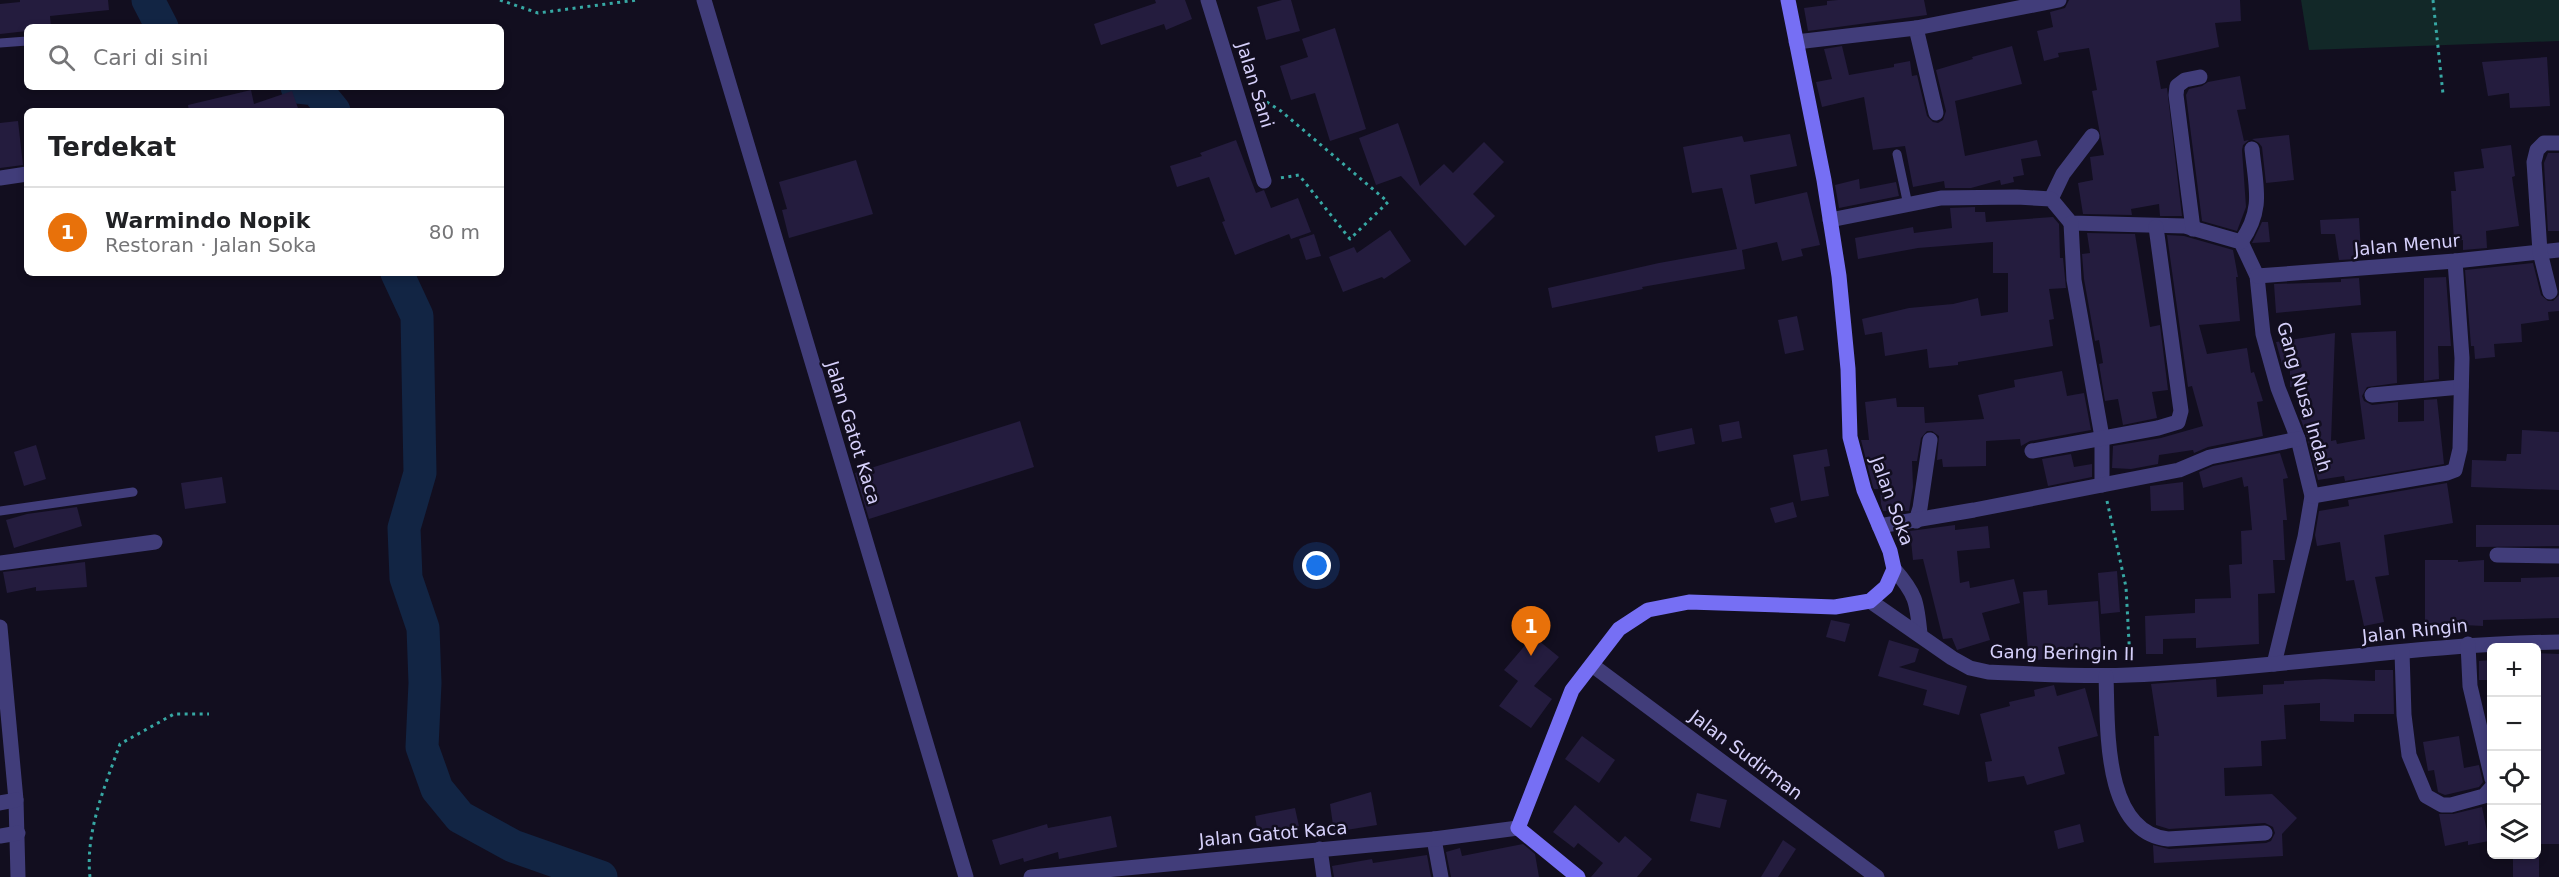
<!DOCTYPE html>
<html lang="id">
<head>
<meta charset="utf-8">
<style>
	body { margin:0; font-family:"DejaVu Sans",sans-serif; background:#f6f6f6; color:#202124 }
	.controls { position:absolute; right:18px; bottom:18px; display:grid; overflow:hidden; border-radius:9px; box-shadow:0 3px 9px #0003 }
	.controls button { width:54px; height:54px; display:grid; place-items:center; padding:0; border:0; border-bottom:2px solid #e0e0e0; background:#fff; color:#202124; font:30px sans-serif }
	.you { position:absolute; left:1317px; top:566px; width:21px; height:21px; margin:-15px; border:4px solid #fff; border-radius:50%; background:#1a73e8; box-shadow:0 0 0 9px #1a73e833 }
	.badge { display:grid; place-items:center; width:39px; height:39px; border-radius:50%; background:#d93025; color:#fff; font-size:20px; font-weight:700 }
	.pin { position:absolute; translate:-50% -50px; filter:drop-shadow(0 2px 3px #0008) }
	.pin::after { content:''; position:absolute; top:32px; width:21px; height:18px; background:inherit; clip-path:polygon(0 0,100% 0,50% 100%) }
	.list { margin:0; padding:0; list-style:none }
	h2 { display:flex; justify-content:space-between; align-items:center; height:78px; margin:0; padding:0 24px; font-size:26px }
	h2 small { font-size:20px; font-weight:400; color:#757577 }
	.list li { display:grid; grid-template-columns:39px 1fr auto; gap:18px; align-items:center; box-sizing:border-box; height:90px; padding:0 24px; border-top:2px solid #e0e0e0 }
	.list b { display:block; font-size:22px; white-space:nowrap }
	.list p { margin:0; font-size:20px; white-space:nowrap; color:#757577 }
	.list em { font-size:20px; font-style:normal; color:#757577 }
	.icon { flex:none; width:33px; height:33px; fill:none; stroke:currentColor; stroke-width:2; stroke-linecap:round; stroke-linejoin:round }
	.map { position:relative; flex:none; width:2559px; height:877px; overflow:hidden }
	.search { position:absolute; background:#fff; box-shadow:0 3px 9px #0003; left:24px; top:24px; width:480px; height:66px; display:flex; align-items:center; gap:15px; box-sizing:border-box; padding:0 21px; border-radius:9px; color:#757577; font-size:22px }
	.panel { position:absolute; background:#fff; box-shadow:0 3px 9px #0003; left:24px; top:108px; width:480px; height:168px; border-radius:9px }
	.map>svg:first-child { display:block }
	.green { fill:#122828 }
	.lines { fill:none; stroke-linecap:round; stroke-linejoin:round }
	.river { stroke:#122544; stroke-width:33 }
	.building { fill:#241c3e }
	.path { stroke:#37a8a4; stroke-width:3; stroke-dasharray:3 4.5; stroke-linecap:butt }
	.lane { stroke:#413d7a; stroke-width:9 }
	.street { stroke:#413d7a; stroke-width:15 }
	.secondary { stroke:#766ff4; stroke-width:15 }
	.labels { text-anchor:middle; stroke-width:5; stroke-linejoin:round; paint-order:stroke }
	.street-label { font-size:18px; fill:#d6d0fb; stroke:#120e1f }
</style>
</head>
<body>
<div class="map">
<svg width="2559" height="877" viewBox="0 0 2559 877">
	<rect width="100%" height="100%" fill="#120e1f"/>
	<polygon class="green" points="2301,0 2559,0 2559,41 2309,50"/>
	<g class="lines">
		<g class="river">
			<polyline points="148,0 162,27"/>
			<polyline points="297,87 316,89 334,111"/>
			<polyline points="397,273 417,316 420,473 404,528 406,578 423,628 425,683 422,747 437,789 460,817 513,846 601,877"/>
		</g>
	</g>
	<g class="building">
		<polygon points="20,0 108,0 109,10 50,16 51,27 27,27 27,31 0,34 0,4 20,2"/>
		<polygon points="1155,0 1185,0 1192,19 1166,30 1164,24 1101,45 1094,24 1156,3"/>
		<polygon points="1282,0 1291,0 1300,31 1266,40 1257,7"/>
		<polygon points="1838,0 1924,0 1927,15 1808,31 1804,8 1827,5 1827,1"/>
		<polygon points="2069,0 2240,0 2241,21 2215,23 2219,47 2156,61 2161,89 2167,88 2182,216 2160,216 2159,204 2131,209 2132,215 2083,214 2078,183 2093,180 2090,157 2104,155 2092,91 2097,90 2089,48 2058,53 2059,57 2044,61 2037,31 2053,27 2050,12 2065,8"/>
		<polygon points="1335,28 1366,129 1330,141 1315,93 1291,100 1280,66 1308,57 1302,39"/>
		<polygon points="1842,46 1849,75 1894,67 1894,64 1910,61 1912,76 1917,75 1927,116 1933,122 1938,123 1943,120 1946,111 1936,70 1973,59 1972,57 2012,46 2022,84 1955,101 1965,156 2037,140 2041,156 2021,159 2024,175 2013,177 2014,182 2001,185 2000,180 1971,188 1945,188 1944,181 1913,187 1905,146 1873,150 1864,97 1822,107 1816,82 1832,79 1824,49"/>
		<polygon points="2547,57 2550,106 2510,108 2509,93 2488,96 2482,62"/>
		<polygon points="2240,76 2246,109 2237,110 2244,141 2249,140 2243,145 2242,150 2246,207 2237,231 2202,221 2186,95 2189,89 2202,86 2208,82"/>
		<polygon points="251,90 254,104 292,91 299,111 189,111 188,105"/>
		<polygon points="18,121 23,165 0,168 0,123"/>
		<polygon points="1398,123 1420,186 1444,164 1453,173 1484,142 1504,162 1473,194 1495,216 1465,246 1401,176 1376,185 1359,138"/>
		<polygon points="1790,134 1797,166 1750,175 1755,204 1807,192 1820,245 1801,249 1803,256 1782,261 1777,242 1742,250 1745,269 1642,287 1643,289 1552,308 1548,288 1659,263 1737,249 1722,188 1692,193 1683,147 1742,136 1744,142"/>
		<polygon points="2289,135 2294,180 2266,183 2262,147 2259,143 2252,139"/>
		<polygon points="1236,140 1256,193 1264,190 1271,208 1298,198 1311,232 1291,239 1289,234 1235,255 1222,222 1225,221 1209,177 1177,187 1170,166 1202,156 1200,153"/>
		<polygon points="2511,145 2515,176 2512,177 2519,226 2486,231 2487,248 2463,250 2463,240 2454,241 2451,191 2456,191 2454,172 2484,168 2481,149"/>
		<polygon points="2548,153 2559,153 2559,231 2548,231 2544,163"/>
		<polygon points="856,160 873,214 789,238 782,210 787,209 779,182"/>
		<polygon points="1859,179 1860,189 1896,182 1899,196 1839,208 1835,185"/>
		<polygon points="1975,207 1975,212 1985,212 1986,222 2053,217 2059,224 2060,258 2063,258 2066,288 2049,289 2054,319 2049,320 2053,346 1958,362 1958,365 1929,368 1927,349 1885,356 1882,332 1865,335 1862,319 1909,308 1953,304 1978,298 1981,316 2008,312 2008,273 1993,273 1993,242 1918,248 1858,259 1855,238 1913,227 1914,233 1952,228 1950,208"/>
		<polygon points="2359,218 2361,252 2357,252 2357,259 2339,260 2335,234 2321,234 2320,220"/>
		<polygon points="2262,222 2268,222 2270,242 2252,243"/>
		<polygon points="1390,230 1411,261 1384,279 1382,277 1343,292 1329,257 1354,247 1357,253"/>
		<polygon points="2087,233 2135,234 2150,327 2160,325 2168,390 2152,392 2157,418 2123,425 2118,399 2105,401 2099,364 2103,363 2099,340 2095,341 2084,279 2082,254 2090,253"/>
		<polygon points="1314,234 1321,256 1306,260 1299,239"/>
		<polygon points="2167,235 2184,236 2233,250 2238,277 2236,277 2240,321 2199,325 2207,354 2247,348 2251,373 2254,372 2263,401 2257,402 2263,436 2208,447 2194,453 2193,450 2159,455 2158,464 2131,469 2112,468 2113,446 2161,438 2203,426 2192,386 2188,387"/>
		<polygon points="2533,263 2541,295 2548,301 2553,301 2559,295 2559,311 2548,312 2549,320 2521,324 2522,342 2494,344 2495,357 2475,359 2474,346 2471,346 2465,270"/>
		<polygon points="2446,277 2451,346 2438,346 2439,379 2424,381 2424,278"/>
		<polygon points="2359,278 2361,305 2276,313 2274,284 2341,282 2341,279"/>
		<polygon points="1797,316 1804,350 1785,354 1778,320"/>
		<polygon points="2396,331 2397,383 2367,387 2362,396 2364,401 2372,405 2398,402 2398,422 2424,421 2424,400 2437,399 2444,464 2345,481 2344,476 2318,480 2307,437 2300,417 2301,387 2290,387 2290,364 2282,364 2276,342 2335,333 2331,441 2336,440 2337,444 2365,439 2351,333"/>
		<polygon points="2062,371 2067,396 2084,393 2091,430 2030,441 2021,446 2020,439 1986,441 1986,466 1943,467 1942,459 1937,460 1939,436 1932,431 1927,431 1921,438 1917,461 1912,461 1913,487 1909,511 1883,511 1881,504 1880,489 1874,489 1873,487 1861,440 1869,440 1865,402 1896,398 1897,407 1924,407 1925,423 1984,419 1978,395 2015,387 2014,380"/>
		<polygon points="1020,421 1034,467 869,519 855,473"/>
		<polygon points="1739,421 1742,438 1722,442 1719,425"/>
		<polygon points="1692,428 1695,444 1658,452 1655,436"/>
		<polygon points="2522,430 2559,432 2559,490 2471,487 2472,460 2506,461 2507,454 2521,454"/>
		<polygon points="36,445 46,479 24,486 14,452"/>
		<polygon points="1827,449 1830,466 1824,467 1829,496 1801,501 1793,455"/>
		<polygon points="2280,453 2288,478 2283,479 2287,520 2283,520 2285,560 2273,560 2275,593 2258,594 2259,644 2196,648 2196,638 2163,639 2163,654 2146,654 2145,616 2195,613 2195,599 2231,598 2229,565 2242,564 2241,531 2252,530 2248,486 2244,487 2242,477 2203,488 2199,472 2213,466"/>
		<polygon points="2071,454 2074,467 2092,464 2092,477 2048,486 2042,459"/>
		<polygon points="222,477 226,503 185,509 181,483"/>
		<polygon points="2183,482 2184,510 2151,511 2150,486"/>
		<polygon points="2447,483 2453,523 2384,535 2389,575 2375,577 2384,622 2364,626 2354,580 2346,581 2340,542 2317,546 2315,535 2319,511 2349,506 2348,500"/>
		<polygon points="1793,502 1797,517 1775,523 1770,508"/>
		<polygon points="77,507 82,526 14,548 6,520 27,514"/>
		<polygon points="1955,525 1955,530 1988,526 1990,548 1957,551 1960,583 1969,581 1970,588 2014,579 2020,603 1982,613 1990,640 1957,650 1952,638 1943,639 1923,559 1913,560 1910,531"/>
		<polygon points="2476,525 2559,525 2559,546 2476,547"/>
		<polygon points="2425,560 2458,560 2458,562 2484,560 2484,582 2521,582 2521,578 2559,577 2559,618 2483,620 2483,626 2425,623"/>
		<polygon points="85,562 87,587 36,591 36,587 7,593 3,572"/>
		<polygon points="2117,571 2120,612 2101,614 2098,573"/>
		<polygon points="2047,590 2048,605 2098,601 2101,648 2052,654 2053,658 2029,661 2023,592"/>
		<polygon points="1831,620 1850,624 1845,642 1826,637"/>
		<polygon points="1533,636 1559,657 1534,686 1552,699 1531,728 1499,706 1518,681 1504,670"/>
		<polygon points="1889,640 1919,649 1915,662 1899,667 1967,686 1959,715 1923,705 1927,690 1878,676"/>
		<polygon points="2536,653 2559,654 2559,844 2536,844 2538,675 2536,675"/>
		<polygon points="2492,660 2492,680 2479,680 2479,661"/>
		<polygon points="2375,670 2393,670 2394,714 2354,714 2354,722 2320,721 2320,703 2284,705 2286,739 2261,741 2262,766 2224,768 2225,796 2272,794 2297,818 2282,834 2283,856 2154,863 2153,845 2169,849 2266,843 2271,841 2275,833 2273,827 2265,823 2169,829 2156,825 2154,736 2159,736 2151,684 2216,679 2217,697 2263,694 2263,685 2284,684 2284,681 2324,679 2375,681"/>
		<polygon points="2054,685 2057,696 2085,688 2098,736 2058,747 2065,774 2027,785 2024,776 1988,782 1985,762 1992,761 1980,714 2010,706 2009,702 2035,696 2034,690"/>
		<polygon points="1582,736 1615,760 1599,783 1565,759"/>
		<polygon points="2459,736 2464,768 2479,765 2483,782 2479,787 2445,795 2438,792 2434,770 2428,771 2423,742"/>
		<polygon points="1371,792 1377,825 1334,832 1330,804"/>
		<polygon points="1697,793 1727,800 1720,828 1690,821"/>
		<polygon points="1575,805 1619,843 1625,836 1652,859 1637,877 1591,877 1603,863 1578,843 1574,848 1553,832"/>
		<polygon points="2482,807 2489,841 2468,845 2468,841 2445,846 2439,814 2453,814"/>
		<polygon points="1295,808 1300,831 1259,839 1255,816"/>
		<polygon points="1111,816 1117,847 1059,859 1058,852 1024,862 1023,858 1000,865 992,840 1047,824 1048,828"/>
		<polygon points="2080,824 2084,842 2058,849 2054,831"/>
		<polygon points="1783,840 1796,849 1778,877 1761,877"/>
		<polygon points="1523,844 1535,854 1539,877 1451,877 1446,852 1460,848 1462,856"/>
		<polygon points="1427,855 1431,877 1334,877 1332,866 1372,859 1373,863"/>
		<rect x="2513" y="855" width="26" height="22"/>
	</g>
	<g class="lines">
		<g class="path">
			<polyline points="500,0 538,13 637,0"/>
			<polyline points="2433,0 2443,94"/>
			<polyline points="1254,94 1281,111 1388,202 1350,239 1299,175 1280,178"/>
			<polyline points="2107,501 2126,587 2130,660"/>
			<path d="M90,877c-5,-45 15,-91 30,-133l54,-30h35"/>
		</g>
		<g class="lane">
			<polyline points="0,43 27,41"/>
			<polyline points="1897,154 1908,205"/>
			<polyline points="0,511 133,492"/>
		</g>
		<g class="street">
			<polyline points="704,0 966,877"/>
			<polyline points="1208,0 1264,181"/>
			<polyline points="1916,28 1936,113"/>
			<polyline points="1796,42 1916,28 2059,0"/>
			<polyline points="0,178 27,174"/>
			<polyline points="2051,199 2063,174 2092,136"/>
			<polyline points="1830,220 1941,198 2017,197 2051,199 2071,223 2185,226 2241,242 2257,276 2263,334 2278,388 2298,439 2312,496 2305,537 2274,664"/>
			<polyline points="2071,223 2074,280 2102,437 2102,485"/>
			<polyline points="2193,229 2176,95 2177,86 2185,80 2200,77"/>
			<path d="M2241,242c23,-33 15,-54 11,-93"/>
			<polyline points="2257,276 2455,261 2559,250"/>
			<polyline points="2550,292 2540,252 2534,162 2537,150 2544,143 2559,143"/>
			<polyline points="2372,395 2461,387"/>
			<polyline points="2032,451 2158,428 2178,422 2181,411 2156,227"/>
			<polyline points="2312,496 2447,473 2455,470 2460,449 2462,358 2455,261"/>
			<polyline points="1916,521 1920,508 1930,440"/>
			<polyline points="1879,526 1974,510 2179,470 2210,457 2298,439"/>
			<polyline points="2497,555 2559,556"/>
			<polyline points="0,563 155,542"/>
			<path d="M1894,569c22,25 23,33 26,65"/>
			<path d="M1870,601l82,57 18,10 18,4c47,2 94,5 141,3 144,-6 286,-31 430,-33"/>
			<polyline points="0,627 16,800 18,877"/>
			<polyline points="2468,644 2470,686 2492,779"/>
			<polyline points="2402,652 2404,715 2409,755 2426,796 2442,805 2451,805 2484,796 2492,787"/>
			<polyline points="1592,665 1877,877"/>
			<path d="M2106,676c2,49 -4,156 62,163l97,-6"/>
			<polyline points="0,803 16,800"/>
			<polyline points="0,836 18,833"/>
			<polyline points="1434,839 1441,877"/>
			<polyline points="1320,849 1324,877"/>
			<polyline points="1031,877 1434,839 1518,828"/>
		</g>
		<polyline class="secondary" points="1578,877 1518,828 1572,690 1619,629 1648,610 1689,602 1835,607 1870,601 1886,587 1894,569 1890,551 1864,490 1850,437 1848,369 1839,276 1824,180 1788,0"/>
	</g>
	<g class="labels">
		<g class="street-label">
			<text transform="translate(1255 85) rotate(73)" y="6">Jalan Sani</text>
			<text transform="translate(2407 245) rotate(-5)" y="6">Jalan Menur</text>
			<text transform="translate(2304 397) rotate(74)" y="6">Gang Nusa Indah</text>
			<text transform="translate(853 433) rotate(73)" y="6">Jalan Gatot Kaca</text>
			<text transform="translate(1892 501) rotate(70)" y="6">Jalan Soka</text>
			<text transform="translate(2415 631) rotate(-6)" y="6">Jalan Ringin</text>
			<text transform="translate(2062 653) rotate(1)" y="6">Gang Beringin II</text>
			<text transform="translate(1746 755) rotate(37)" y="6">Jalan Sudirman</text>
			<text transform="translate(1273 834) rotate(-5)" y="6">Jalan Gatot Kaca</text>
		</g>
	</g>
</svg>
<div class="controls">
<button>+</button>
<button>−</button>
<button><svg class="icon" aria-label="locate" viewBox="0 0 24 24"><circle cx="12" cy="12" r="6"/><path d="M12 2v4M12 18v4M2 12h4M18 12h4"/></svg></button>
<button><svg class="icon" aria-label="layers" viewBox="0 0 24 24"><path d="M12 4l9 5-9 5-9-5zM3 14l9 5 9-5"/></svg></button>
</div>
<div class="you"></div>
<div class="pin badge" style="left:1531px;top:656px;background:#e8710a">1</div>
<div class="search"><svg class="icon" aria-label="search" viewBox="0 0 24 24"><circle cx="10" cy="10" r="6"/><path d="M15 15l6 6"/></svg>Cari di sini</div>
<section class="panel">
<h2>Terdekat<small></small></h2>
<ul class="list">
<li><span class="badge" style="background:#e8710a">1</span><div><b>Warmindo Nopik</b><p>Restoran · Jalan Soka</p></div><em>80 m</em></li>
</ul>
</section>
</div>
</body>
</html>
